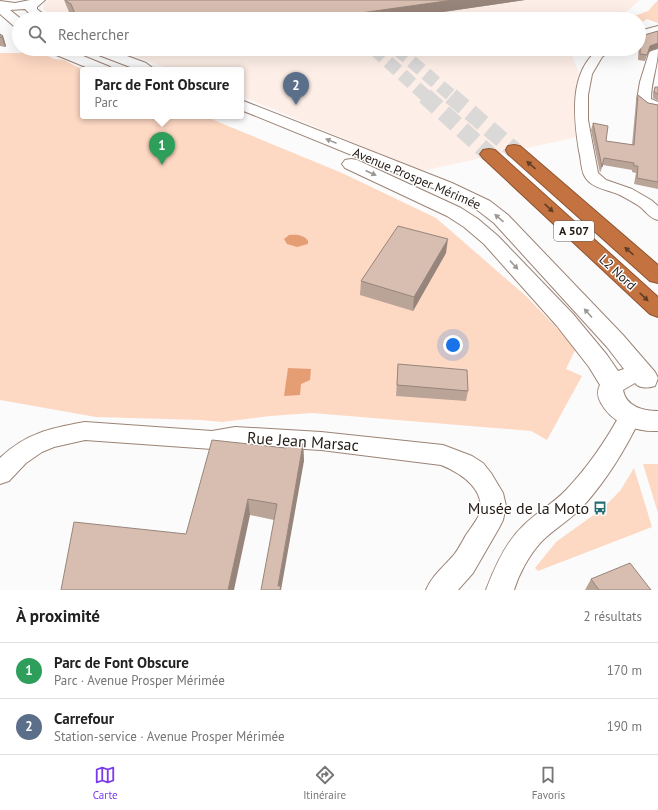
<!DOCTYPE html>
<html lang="fr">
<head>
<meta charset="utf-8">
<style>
	body { margin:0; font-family:"PT Sans",sans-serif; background:#f2f2f2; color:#222 }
	.you { position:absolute; left:453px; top:345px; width:14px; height:14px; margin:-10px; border:3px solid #fff; border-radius:50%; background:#1a73e8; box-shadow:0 0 0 6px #1a73e833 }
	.badge { display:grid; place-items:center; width:26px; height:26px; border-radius:50%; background:#7c3aed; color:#fff; font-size:13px; font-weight:700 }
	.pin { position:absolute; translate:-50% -33px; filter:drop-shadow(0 1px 2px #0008) }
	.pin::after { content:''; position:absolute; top:21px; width:14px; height:12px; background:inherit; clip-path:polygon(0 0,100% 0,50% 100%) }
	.popup { position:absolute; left:80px; top:67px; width:164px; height:52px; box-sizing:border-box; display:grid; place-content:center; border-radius:4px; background:#fff; filter:drop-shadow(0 1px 3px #0005); font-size:13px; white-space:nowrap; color:#767676 }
	.popup b { font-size:15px; color:#222 }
	.popup::after { content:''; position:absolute; left:50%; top:100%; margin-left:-8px; border:8px solid transparent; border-top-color:#fff }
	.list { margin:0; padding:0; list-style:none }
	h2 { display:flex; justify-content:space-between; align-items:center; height:52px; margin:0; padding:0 16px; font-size:17px }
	h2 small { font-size:13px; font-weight:400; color:#767676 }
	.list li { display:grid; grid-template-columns:26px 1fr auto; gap:12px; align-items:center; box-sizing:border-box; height:56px; padding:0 16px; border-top:1px solid #e0e0e0 }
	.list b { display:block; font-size:15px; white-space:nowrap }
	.list p { margin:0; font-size:13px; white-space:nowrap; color:#767676 }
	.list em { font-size:13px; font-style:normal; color:#767676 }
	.icon { flex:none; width:22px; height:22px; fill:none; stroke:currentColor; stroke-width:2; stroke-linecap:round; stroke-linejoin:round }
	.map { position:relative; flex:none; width:658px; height:590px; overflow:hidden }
	.search { position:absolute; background:#fff; box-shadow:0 4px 16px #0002; left:12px; right:12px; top:12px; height:44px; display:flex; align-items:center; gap:10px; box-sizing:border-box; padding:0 14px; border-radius:22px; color:#767676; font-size:15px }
	.sheet { height:164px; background:#fff }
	nav { display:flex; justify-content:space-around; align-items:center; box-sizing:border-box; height:56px; border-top:1px solid #e0e0e0; background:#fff; font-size:11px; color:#767676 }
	nav a { display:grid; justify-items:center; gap:2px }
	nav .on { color:#7c3aed }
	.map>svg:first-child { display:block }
	.built { fill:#fdefe7 }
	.green { fill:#fdd8c3 }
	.water { fill:#e59e74 }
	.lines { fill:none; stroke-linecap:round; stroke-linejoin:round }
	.motorway-tunnel-far1 { stroke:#dbd9d8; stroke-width:13; stroke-dasharray:13 6; stroke-linecap:butt }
	.motorway-tunnel { stroke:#dbd9d8; stroke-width:17; stroke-dasharray:17 8; stroke-linecap:butt }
	.minor-casing { stroke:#9b8376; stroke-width:2 }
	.tertiary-casing { stroke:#9b8376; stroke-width:2 }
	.motorway-casing { stroke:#8c5431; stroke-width:2 }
	.minor { fill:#fff; fill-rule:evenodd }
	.tertiary { fill:#fff; fill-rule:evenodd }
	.motorway { fill:#c47340; fill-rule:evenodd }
	.wall { fill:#baa397 }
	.shaded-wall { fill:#97857b }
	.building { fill:#d8beb0; stroke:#97857b }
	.oneway { fill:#9c9896 }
	.oneway2 { fill:#633e26 }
	.labels { text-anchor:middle; stroke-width:3; stroke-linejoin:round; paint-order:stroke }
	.shield { fill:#fff; stroke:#655f5b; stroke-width:1 }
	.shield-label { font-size:12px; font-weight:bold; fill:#231a15 }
	.street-label { font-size:13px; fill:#231a15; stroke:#fff }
	.near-street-label { font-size:16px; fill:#231a15; stroke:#fff }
	.near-poi-label { font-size:16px; fill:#231a15; stroke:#fff; text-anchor:end }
</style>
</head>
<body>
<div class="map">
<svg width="658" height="590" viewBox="0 0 658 590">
	<rect width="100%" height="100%" fill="#fbfbfb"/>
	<g class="built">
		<polygon points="48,0 640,0 625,13 590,19 57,19 43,9 44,3"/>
		<polygon points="114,49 569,49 578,70 580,80 574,95 574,111 577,137 422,171 241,96 241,70 173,70"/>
	</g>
	<g class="green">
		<polygon points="658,0 658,23 647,19 639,24 639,19 626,19 648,11"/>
		<polygon points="32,50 39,54 42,53 54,59 64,60 83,70 83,116 204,116 342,173 436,218 526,296 576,348 566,369 582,376 547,440 531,431 312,413 270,416 222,422 201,420 96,417 0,400 0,53 20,53"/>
		<polygon points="643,464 658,464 658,513"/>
		<polygon points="634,468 652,527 538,571 535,568 556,542 602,509 620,491"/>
	</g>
	<g class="water">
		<path d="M289,235c7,-1 16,0 19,6v3l-11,3 -10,-3 -3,-5z"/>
		<polygon points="288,368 311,369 310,380 301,384 300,395 284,396"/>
	</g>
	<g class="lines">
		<g class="motorway-tunnel-far1">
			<polyline points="374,49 427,97"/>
			<polyline points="397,49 453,97"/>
		</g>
		<g class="motorway-tunnel">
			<polyline points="425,96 489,154"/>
			<polyline points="451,96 514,150"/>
		</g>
		<g class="minor-casing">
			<g id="minor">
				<polygon points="658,26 658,33 639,38 639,31"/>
				<path d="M599,49h13l-10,8 -10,17 -4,21v25l10,53 8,7 26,9 19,11 7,6v14c-9,-2 -12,-9 -19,-14 -6,-4 -13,-8 -19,-11 -13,-6 -29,-6 -36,-20 -3,-6 -3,-17 -5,-24 -5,-32 -11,-79 20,-102z"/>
				<path d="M658,49c0,17 -7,32 -7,50l7,3v8l-12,-2 -9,-8 3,-18 9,-29 2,-2z"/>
				<path d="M630,408l8,3 3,6c-15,31 -33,61 -56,87 -13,15 -30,24 -44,38 -12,13 -22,32 -27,48h-28c8,-21 19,-47 36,-63 13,-14 31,-23 44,-37 23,-24 41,-51 56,-79z"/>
				<path d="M85,422l127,9 23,-4 86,5 122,13 29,11 11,7 8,10 12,20 3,13 -3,14 -4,8 -26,45 -15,17h-32c6,-14 17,-23 27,-34 5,-6 9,-14 13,-21 4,-6 9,-12 12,-18 11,-26 -17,-44 -37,-52l-120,-15 -86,-5 -23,4 -127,-9 -31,7 -12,5 -16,11 -17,18 -9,3v-26c26,-25 51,-30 85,-36z"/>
			</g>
		</g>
		<g class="tertiary-casing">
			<g id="tertiary">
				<polygon points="30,0 45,0 37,7 37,9 49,19 35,19 25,9 10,10 21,19 19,19 19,28 15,27 0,14 0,1 15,3"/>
				<polygon points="47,49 66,49 110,67 112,70 93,70 49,52"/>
				<polygon points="89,49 108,49 146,63 155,70 138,70 91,52"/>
				<path d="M241,100l211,83 38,18 18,14 115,120 32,37 3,6 -3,8c-7,2 -15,3 -20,-3l-12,7c3,17 21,21 35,21v20c-23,1 -46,-8 -57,-28 -4,-7 -4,-12 -1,-18l-11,-18 -32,-41 -73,-82 -20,-17 -17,-11 -102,-48 -3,-4 3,-4 6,-1 6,1 104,48 17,11 20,17 75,78 34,41 11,16 6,-2 -17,-22 -113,-124 -18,-14 -36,-18 -199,-81z"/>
			</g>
		</g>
		<g class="motorway-casing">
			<g id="motorway">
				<polygon points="514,145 520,146 658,265 658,283 650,281 508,154 506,150 508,146"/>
				<polygon points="489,149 495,150 658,297 658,317 650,314 483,158 480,154 483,150"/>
			</g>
		</g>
		<use href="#minor" class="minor"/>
		<use href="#tertiary" class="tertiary"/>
		<use href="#motorway" class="motorway"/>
	</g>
	<g class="wall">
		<polygon points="64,0 525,0 395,19 75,19 74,15 69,12"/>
		<polygon points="658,31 658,48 648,52 645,61 638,60 639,42 641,36"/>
		<polygon points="0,34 3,36 6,46 5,47 0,46"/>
		<polygon points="655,87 658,87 658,101 653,98 653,93"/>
		<polygon points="638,95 648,103 658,105 658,189 634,184 636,173 632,172 632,170 603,165 600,173 591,130 593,123 606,141 632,145 636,101"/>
		<polygon points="446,253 413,311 360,295 361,281"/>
		<polygon points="398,364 468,391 466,401 396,396"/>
		<polygon points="303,444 304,461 274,520 250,515 186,534 286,448"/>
		<polygon points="591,579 651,590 585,590"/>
	</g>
	<g class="shaded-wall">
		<polygon points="453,0 525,0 395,19 325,19 325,18"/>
		<polygon points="81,13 83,19 77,19 75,14"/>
		<polygon points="116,15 117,19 86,19"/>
		<polygon points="3,36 6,46 5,47 2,37"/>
		<polygon points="658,43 658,48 648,52 645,61 650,46"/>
		<polygon points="129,49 159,49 130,53"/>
		<polygon points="448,239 446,253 413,311 414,297"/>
		<polygon points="303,444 304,461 281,590 278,590 278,586"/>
		<polygon points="248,499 250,515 234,590 228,590"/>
	</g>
	<g class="building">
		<polygon points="66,0 453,0 325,18 326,19 118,19 116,15 84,19 81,13 75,14 71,4 66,1"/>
		<polygon points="658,31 658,43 650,46 647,55 640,54 641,36"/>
		<polygon points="0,34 3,36 2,37 0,37"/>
		<polygon points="655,87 658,87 658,94 654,92"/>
		<polygon points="638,95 648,103 658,105 658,182 637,178 638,166 634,166 634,163 604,158 602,167 593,123 608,126 606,141 634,145"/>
		<polygon points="398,226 448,239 414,297 361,281"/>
		<polygon points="398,364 467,370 468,391 397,385"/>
		<polygon points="212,440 286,448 287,443 303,444 278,586 281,586 280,590 261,590 277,504 248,499 228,590 61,590 74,522 186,534"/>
		<polygon points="630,563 651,590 599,590 591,579"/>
	</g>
	<defs><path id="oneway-solid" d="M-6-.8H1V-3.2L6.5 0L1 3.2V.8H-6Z"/></defs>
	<g class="oneway">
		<use href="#oneway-solid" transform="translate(331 141) rotate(-158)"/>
		<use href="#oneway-solid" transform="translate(371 173) rotate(25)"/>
		<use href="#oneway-solid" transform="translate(499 218) rotate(-139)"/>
		<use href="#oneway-solid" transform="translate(514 265) rotate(47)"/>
		<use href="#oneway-solid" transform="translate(588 313) rotate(-132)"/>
	</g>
	<g class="oneway2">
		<use href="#oneway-solid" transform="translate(531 165) rotate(-139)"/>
		<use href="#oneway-solid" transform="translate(549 208) rotate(43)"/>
		<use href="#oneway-solid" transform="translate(629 251) rotate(-139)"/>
		<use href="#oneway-solid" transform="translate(644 297) rotate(43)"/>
	</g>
	<defs>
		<g id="bus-bare" transform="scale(1.08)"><path d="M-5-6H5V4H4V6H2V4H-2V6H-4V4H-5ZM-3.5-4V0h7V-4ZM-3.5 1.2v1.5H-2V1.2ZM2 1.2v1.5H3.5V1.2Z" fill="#236e72" stroke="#fff" stroke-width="2.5" paint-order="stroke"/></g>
	</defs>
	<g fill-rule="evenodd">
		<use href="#bus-bare" x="600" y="508"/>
	</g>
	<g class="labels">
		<rect class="shield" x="554" y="221" width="40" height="20" rx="3"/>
		<g class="shield-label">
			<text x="574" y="235">A 507</text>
		</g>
		<g class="street-label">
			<text transform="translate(417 178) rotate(23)" y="5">Avenue Prosper Mérimée</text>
			<text transform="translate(618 272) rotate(43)" y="5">L2 Nord</text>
		</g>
		<g class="near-street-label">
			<text transform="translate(303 441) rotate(4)" y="6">Rue Jean Marsac</text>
		</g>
		<g class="near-poi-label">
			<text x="589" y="514">Musée de la Moto</text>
		</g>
	</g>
</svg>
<div class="you"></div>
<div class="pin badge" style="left:162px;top:165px;background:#2e9e5b">1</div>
<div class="popup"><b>Parc de Font Obscure</b>Parc</div>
<div class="pin badge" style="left:296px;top:105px;background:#5c6f8a">2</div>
<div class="search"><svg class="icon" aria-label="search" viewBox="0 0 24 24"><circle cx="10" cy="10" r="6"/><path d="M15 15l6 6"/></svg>Rechercher</div>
</div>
<section class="sheet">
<h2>À proximité<small>2 résultats</small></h2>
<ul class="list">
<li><span class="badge" style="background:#2e9e5b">1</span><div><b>Parc de Font Obscure</b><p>Parc · Avenue Prosper Mérimée</p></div><em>170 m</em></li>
<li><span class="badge" style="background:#5c6f8a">2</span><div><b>Carrefour</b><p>Station-service · Avenue Prosper Mérimée</p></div><em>190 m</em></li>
</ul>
</section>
<nav>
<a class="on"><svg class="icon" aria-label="map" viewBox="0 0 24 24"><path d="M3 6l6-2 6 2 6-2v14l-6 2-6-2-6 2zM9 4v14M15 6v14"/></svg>Carte</a>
<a><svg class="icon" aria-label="directions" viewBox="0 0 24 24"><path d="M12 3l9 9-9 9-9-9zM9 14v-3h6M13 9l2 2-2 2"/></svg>Itinéraire</a>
<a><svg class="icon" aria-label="saved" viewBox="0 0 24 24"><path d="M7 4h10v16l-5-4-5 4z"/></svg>Favoris</a>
</nav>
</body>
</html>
